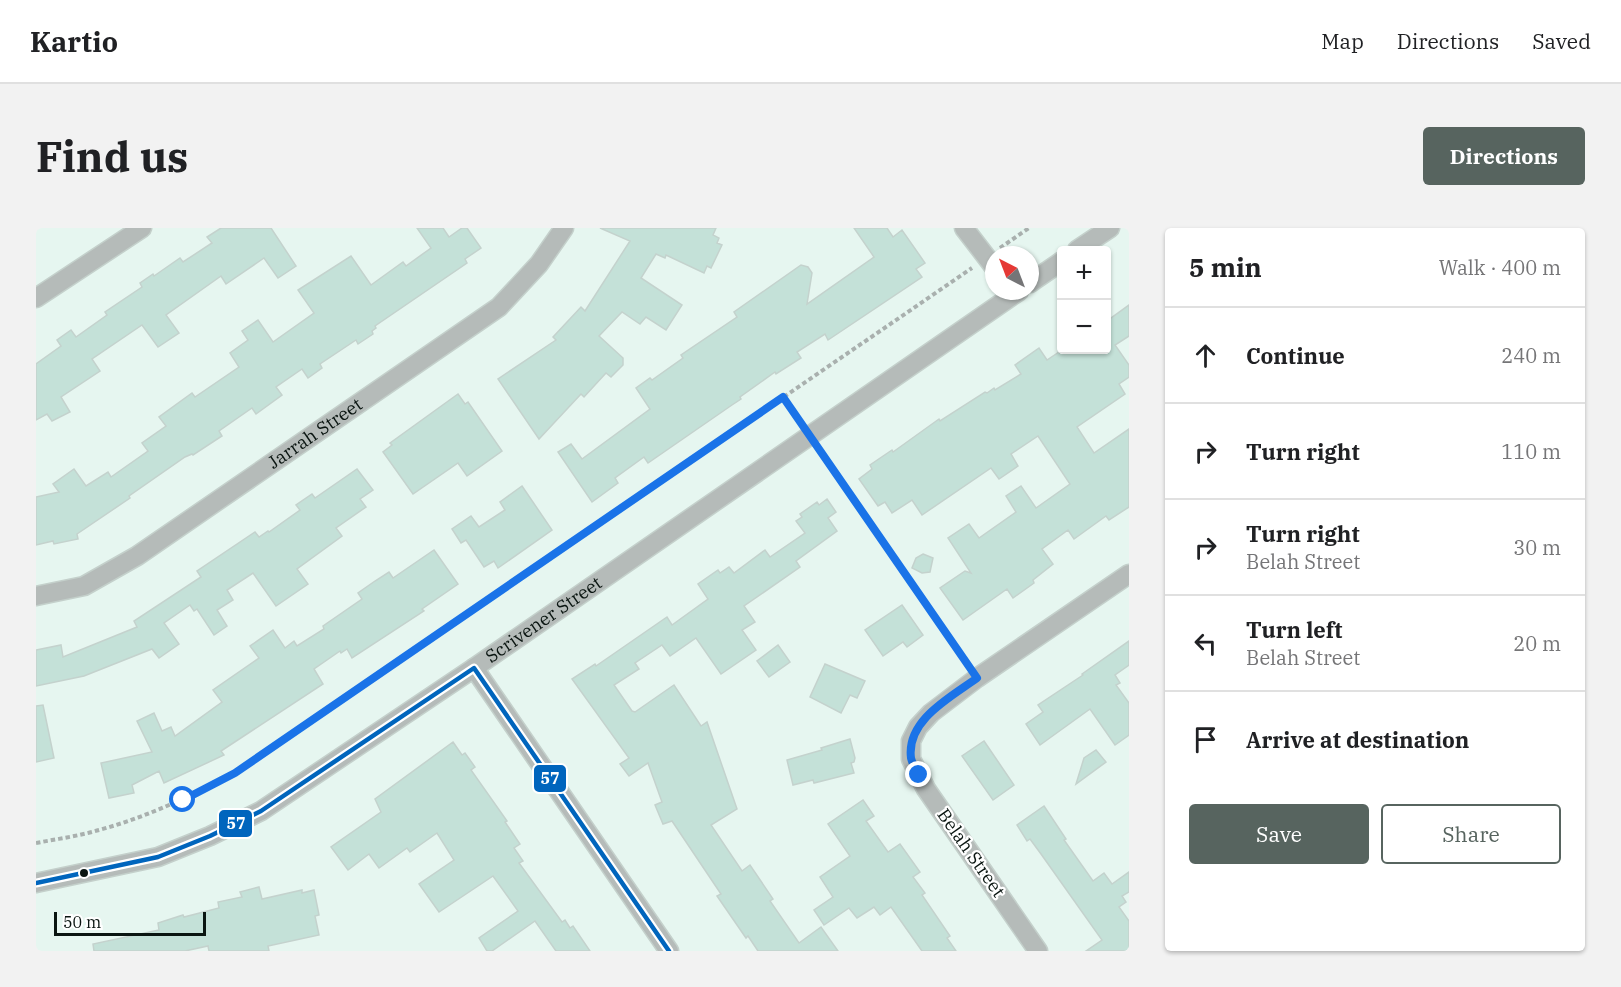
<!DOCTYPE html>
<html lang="en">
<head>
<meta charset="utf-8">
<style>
	body { margin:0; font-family:"IBM Plex Serif",serif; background:#f2f2f2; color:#202124 }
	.controls { position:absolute; right:18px; top:18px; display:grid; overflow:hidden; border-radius:6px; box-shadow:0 2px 4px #0004 }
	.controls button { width:54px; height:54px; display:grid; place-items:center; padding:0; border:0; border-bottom:2px solid #e0e0e0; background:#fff; color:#202124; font:30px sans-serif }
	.compass { position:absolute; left:949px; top:18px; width:54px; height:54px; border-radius:50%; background:#fff; box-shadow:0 2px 4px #0004; rotate:318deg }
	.scale { position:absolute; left:18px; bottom:15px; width:152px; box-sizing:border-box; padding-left:6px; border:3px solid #0a1511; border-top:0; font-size:16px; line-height:21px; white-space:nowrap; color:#0a1511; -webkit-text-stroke:4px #fff; paint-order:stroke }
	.stop { position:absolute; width:18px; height:18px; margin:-14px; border:4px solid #1a73e8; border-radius:50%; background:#fff }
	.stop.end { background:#1a73e8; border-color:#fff; box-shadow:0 2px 6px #0008 }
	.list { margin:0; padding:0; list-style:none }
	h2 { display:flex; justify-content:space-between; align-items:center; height:78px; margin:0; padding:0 24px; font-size:26px }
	h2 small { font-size:20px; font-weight:400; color:#757577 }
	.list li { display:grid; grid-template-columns:39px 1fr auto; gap:18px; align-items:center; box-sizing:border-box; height:96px; padding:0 24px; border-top:2px solid #e0e0e0 }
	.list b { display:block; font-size:22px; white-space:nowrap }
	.list p { margin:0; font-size:20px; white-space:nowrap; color:#757577 }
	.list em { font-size:20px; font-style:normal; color:#757577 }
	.actions { display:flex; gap:12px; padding:18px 24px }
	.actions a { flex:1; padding:14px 0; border:2px solid #57645f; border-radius:6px; text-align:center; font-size:21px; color:#57645f }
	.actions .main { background:#57645f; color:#fff }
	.icon { flex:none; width:33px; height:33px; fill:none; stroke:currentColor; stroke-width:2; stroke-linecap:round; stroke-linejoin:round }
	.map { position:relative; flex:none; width:1093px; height:723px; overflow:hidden; border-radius:6px }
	header { display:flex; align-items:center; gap:36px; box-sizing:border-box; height:84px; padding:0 30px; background:#fff; border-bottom:2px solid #e0e0e0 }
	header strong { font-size:28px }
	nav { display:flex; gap:33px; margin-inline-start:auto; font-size:21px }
	.intro { display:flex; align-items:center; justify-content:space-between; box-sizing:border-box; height:144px; padding:0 36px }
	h1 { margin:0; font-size:42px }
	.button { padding:15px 27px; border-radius:6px; background:#57645f; color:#fff; font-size:21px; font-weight:700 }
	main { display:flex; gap:36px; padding:0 36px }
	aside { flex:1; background:#fff; border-radius:6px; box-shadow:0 2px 4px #0004 }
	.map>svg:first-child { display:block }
	.building { fill:#c4e1d8; stroke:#c4d2cd; stroke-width:1.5 }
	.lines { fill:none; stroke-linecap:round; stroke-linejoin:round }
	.street-casing { stroke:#c4d0cb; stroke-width:21 }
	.path { stroke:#a9b0ae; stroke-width:4; stroke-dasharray:4.5 3; stroke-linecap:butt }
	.street { stroke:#b5bbb9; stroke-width:18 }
	.bus-1-casing { stroke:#fff; stroke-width:9 }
	.bus-1 { stroke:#0065bd; stroke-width:4.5 }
	.route { stroke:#1a73e8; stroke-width:8 }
	.bus-dot { fill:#0a1511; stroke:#fff; stroke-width:2 }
	.labels { text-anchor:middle; stroke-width:4.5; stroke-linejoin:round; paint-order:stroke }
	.street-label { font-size:18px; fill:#0a1511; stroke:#fff }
	.line-badge { stroke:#fff; stroke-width:2 }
	.badge-label { font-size:16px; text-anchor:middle; font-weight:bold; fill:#fff }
</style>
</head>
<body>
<header>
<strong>Kartio</strong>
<nav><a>Map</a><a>Directions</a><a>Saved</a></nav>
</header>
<div class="intro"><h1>Find us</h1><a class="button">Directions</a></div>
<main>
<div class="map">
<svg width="1093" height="723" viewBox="0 0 1093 723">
	<rect width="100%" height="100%" fill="#e6f6f0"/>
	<g class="building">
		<polygon points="185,0 235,0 260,38 242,50 228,30 190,56 185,48 130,87 143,105 122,119 106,97 56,131 64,143 25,169 34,184 16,193 11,186 0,192 0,136 25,118 21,112 35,102 40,109 71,87 69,84 106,59 104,55 117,46 118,48 144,30 147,34 176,15 171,9"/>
		<polygon points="381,0 407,0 413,9 426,0 431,0 445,20 429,31 431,35 339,98 340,100 336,103 337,106 322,116 320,112 284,136 286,140 272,150 266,141 240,159 246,167 220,186 216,180 183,203 186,208 157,227 156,226 149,229 93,268 94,270 41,306 42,311 18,316 17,313 0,317 0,269 23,264 17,256 38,241 50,258 72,244 75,249 112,223 106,215 130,198 123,189 156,165 159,169 203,139 194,125 212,112 206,103 222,92 237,114 278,85 262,62 315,28 335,57 367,34 370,38 395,20"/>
		<polygon points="564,0 680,0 677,7 683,10 681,15 686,17 675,40 671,38 668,45 630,27 629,30 620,26 605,50 646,77 630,102 610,89 604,96 586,84 563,108 587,130 587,137 575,149 570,145 548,169 545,166 503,211 462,151 520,112 517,109 545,79 549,83 594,13"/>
		<polygon points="818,0 851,0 857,9 866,2 889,35 880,41 886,49 792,112 789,106 761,124 765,130 740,146 739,144 704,169 705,171 696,177 612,235 608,229 579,250 582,255 556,274 522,224 535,216 546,231 614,181 600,160 614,150 616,152 647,130 645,127 701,89 698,84 765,37 772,39 776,45 771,76 838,29"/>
		<polygon points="1093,77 1093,108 1079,117 1093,137 1093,149 1083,156 1089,166 1041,199 1058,225 1093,201 1093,279 1073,292 1070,288 1038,311 1032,302 1006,321 1017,336 997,352 998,355 977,370 971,361 927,392 904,360 929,343 935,345 912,310 933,296 943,310 980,284 970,268 985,258 1000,280 1034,256 1002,208 975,226 982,238 963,251 955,240 886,287 876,272 856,285 849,274 842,278 823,251 836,241 834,237 856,222 857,224 903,191 904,193 949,164 951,165 958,160 959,162 985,146 979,137 1003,120 1011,132 1026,122 1071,122 1071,93"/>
		<polygon points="422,166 429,176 432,174 466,223 431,248 422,235 377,266 347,224 356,217 354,215"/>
		<polygon points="321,241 337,262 324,271 330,279 300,300 306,308 261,341 272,356 240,378 217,345 191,362 197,372 181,382 191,398 178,407 161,381 158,383 154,377 128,395 143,416 123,430 116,421 48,448 0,458 0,422 25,417 27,429 101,399 98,393 165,349 161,343 219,304 223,309 232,303 233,304 264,282 260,277 276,266 279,270"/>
		<polygon points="486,258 516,302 462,340 458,333 448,339 430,312 425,315 416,301 435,288 443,299 469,282 464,274"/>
		<polygon points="791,271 800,284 792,290 801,303 760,333 764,339 708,378 719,394 706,402 720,422 685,446 660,410 634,428 626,417 599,435 603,441 578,457 596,483 599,484 638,457 665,498 671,494 701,581 675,597 706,643 714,637 737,671 734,673 763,715 785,699 802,723 722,723 712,708 710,710 681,668 685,666 636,593 627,596 619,577 626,574 612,535 593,548 584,536 593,530 536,451 559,436 560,438 631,389 636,397 672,371 662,356 682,342 684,345 693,339 698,345 729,322 734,329 769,305 760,293 766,289 764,286 781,274 783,277"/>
		<polygon points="398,322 422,356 386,381 388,383 316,430 311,421 305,425 304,423 278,441 287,456 185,523 188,527 128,555 123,543 96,557 98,565 73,570 65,535 116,524 101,493 118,485 126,503 135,499 139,508 186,474 177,462 223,430 214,418 237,402 249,420 258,413 261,418 288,401 287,398 326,371 322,365 339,353 353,344 357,350"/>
		<polygon points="887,326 897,330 894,344 886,345 876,340 880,330"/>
		<polygon points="866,377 887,407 871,419 867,414 847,428 829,402"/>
		<polygon points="1093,413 1093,437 1079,447 1084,455 1080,457 1093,475 1093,507 1079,517 1054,481 1004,517 990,496 1007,484 1002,477 1047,447 1046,446"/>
		<polygon points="742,417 754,434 733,449 721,433"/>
		<polygon points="789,436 829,453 821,470 814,467 805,485 774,469"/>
		<polygon points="7,477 18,530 0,534 0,478"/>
		<polygon points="814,511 819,530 818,534 815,535 818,545 778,555 777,552 757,557 751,532 786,522 785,520"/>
		<polygon points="948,513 978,557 957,572 926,528"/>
		<polygon points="417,514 426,527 429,525 439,539 435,542 471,593 469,594 484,616 478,620 487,633 483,635 526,694 529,692 534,700 537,698 554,723 520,723 499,693 456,723 451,723 443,710 482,683 457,648 403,684 383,656 418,632 401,605 374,624 371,620 343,640 333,626 312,642 295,619 345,584 339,571"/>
		<polygon points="1060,522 1070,534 1040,556 1048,530"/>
		<polygon points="827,572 838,588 830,593 852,624 864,616 884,644 877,649 889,665 886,667 914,708 911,710 920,723 886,723 855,679 844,687 838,679 821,690 813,680 788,697 778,682 797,669 784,649 814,628 792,596"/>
		<polygon points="1008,578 1030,611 1028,612 1057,653 1068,645 1076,656 1093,644 1093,664 1086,668 1090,674 1083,679 1093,693 1093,723 1050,723 1066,712 1005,626 994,611 991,613 981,597"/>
		<polygon points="223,659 226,671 266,662 266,665 278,662 283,687 279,688 283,707 232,718 233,723 173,723 172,718 149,723 58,723 57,716 123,702 122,695 147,687 148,689 183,680 182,674 206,669 204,664"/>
	</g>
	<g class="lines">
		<g class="street-casing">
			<g id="street">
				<polyline points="928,0 958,39"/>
				<polyline points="1041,22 1074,0"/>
				<polyline points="994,55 1026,33"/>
				<polyline points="0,70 106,0"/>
				<path id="s1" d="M0,368l48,-10 53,-30 362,-249 40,-43 25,-36"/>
				<polyline points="438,440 633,723"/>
				<path id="s2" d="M0,655l122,-26 52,-21 51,-25 213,-143 545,-377"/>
				<polyline points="1002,723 890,561 875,531 875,513 882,499 895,485 941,450 1093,346"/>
			</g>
		</g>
		<g class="path">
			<polyline points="964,20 993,0"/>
			<polyline points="747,169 763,193"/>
			<polyline points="782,222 930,435"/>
			<path d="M0,615c21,-4 43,-7 63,-13 48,-13 92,-34 136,-57l737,-505"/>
		</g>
		<use href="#street" class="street"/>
		<g class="bus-1-casing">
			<polyline id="bus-1" points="0,655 122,629 174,608 225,583 438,440 633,723"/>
		</g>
		<use href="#bus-1" class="bus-1"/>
	</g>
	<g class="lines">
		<path class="route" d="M147,572l52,-27 548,-376 194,281c-26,19 -71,42 -66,80 1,5 5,12 8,17"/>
	</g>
	<circle class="bus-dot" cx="48" cy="645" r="5"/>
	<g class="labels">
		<g class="street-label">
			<text dy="6" stroke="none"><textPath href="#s1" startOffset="326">Jarrah Street</textPath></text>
			<text dy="6" stroke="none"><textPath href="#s2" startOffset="579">Scrivener Street</textPath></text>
			<text transform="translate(935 625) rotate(55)" y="6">Belah Street</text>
		</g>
	</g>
	<g class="line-badge">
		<rect x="497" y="536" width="34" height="29" rx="6" fill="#0065bd"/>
		<rect x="182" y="581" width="35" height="29" rx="6" fill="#0065bd"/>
	</g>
	<g class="badge-label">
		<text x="514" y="556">57</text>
		<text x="200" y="601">57</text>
	</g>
</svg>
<div class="controls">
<button>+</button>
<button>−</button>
</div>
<svg class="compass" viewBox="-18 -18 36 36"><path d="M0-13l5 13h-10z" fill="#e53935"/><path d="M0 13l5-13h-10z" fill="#757577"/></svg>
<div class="scale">50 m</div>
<div class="stop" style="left:147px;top:572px"></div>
<div class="stop end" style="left:883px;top:547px"></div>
</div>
<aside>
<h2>5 min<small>Walk · 400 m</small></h2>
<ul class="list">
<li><svg class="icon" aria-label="ahead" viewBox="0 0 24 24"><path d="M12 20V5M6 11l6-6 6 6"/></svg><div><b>Continue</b></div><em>240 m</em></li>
<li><svg class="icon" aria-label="right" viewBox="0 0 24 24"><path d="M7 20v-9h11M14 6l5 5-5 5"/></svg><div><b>Turn right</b></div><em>110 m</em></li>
<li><svg class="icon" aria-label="right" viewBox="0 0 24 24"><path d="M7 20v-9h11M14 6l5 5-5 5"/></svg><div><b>Turn right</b><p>Belah Street</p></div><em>30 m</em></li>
<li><svg class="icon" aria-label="left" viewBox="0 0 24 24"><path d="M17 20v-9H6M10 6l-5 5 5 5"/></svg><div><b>Turn left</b><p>Belah Street</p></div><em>20 m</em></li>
<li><svg class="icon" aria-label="arrive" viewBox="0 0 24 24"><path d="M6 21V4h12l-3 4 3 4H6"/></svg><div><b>Arrive at destination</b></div></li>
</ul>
<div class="actions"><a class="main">Save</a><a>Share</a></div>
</aside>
</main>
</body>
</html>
